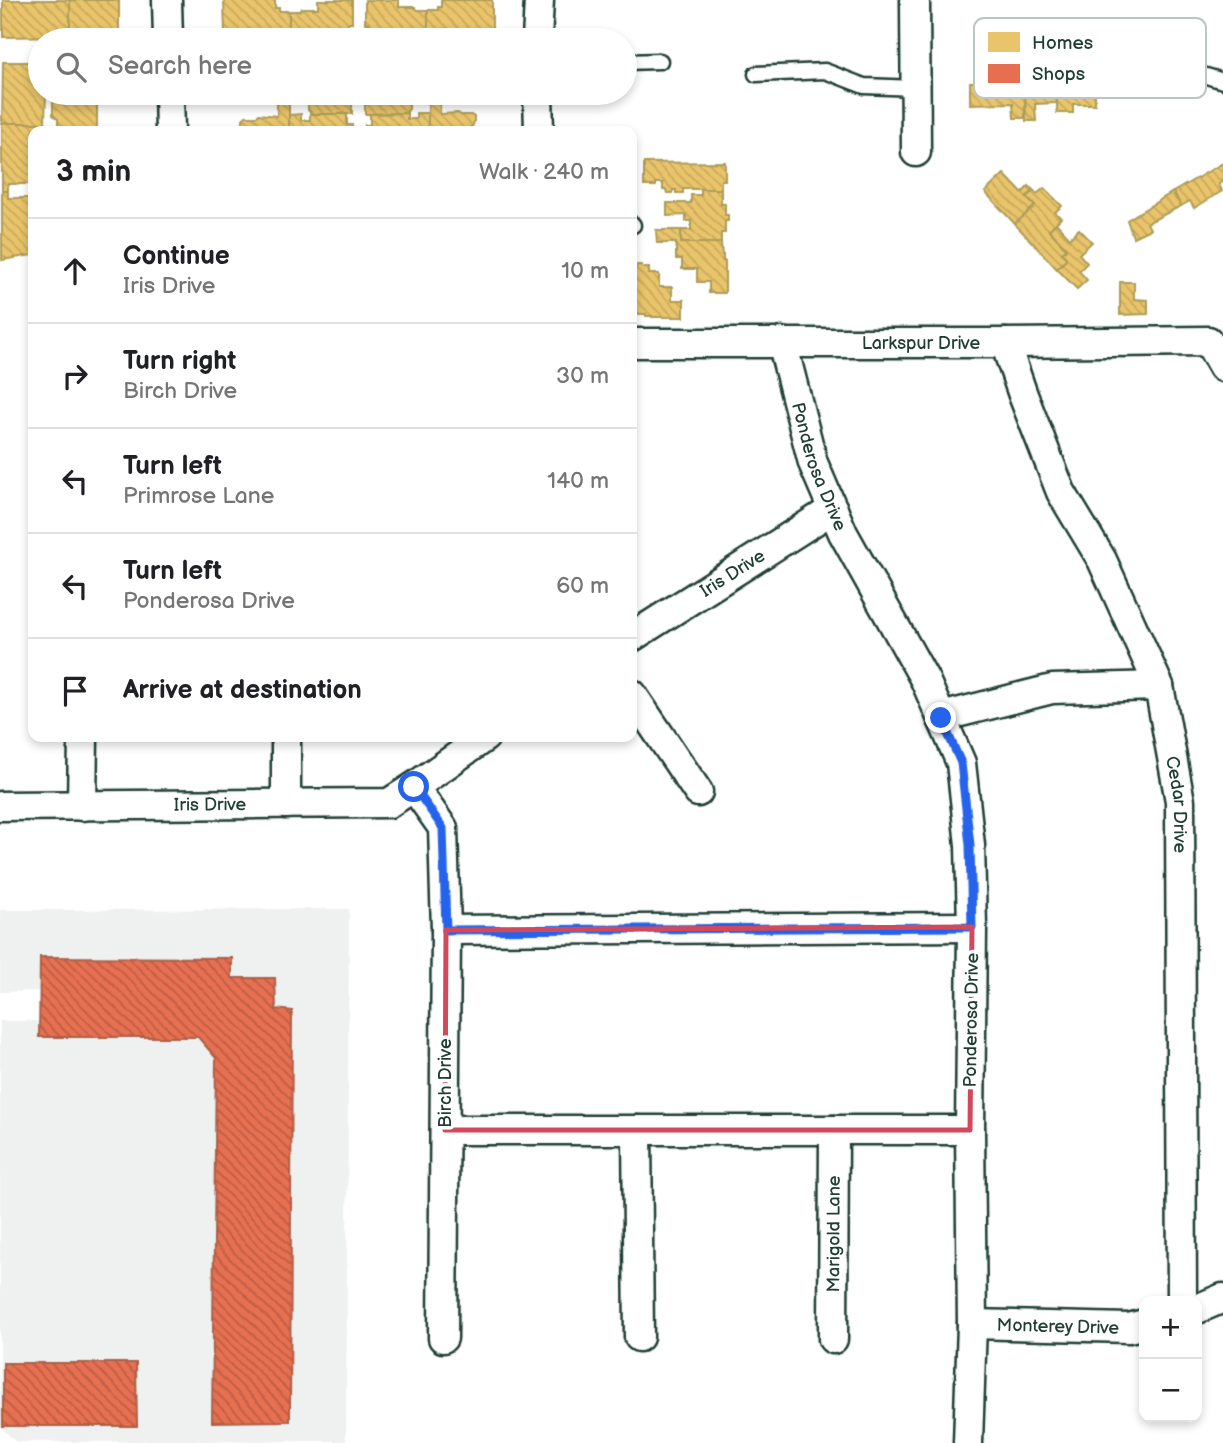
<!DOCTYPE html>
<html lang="en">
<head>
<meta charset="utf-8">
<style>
	body { margin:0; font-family:"Balsamiq Sans",sans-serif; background:#f2f2f2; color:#202124 }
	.controls { position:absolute; right:21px; bottom:21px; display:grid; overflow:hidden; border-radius:14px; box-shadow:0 4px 10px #0003 }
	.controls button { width:63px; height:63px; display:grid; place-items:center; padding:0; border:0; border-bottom:2px solid #e0e0e0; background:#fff; color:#202124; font:35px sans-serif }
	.stop { position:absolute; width:21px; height:21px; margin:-16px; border:5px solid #2563eb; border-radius:50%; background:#fff }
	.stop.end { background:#2563eb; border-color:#fff; box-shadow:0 2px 7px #0008 }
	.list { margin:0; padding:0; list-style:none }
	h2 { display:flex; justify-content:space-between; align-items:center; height:91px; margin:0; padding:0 28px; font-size:30px }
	h2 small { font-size:23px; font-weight:400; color:#757577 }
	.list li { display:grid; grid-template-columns:46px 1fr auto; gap:21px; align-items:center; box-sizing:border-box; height:105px; padding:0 28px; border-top:2px solid #e0e0e0 }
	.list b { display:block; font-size:26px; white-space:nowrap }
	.list p { margin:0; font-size:23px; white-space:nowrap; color:#757577 }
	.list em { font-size:23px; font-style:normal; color:#757577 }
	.icon { flex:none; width:38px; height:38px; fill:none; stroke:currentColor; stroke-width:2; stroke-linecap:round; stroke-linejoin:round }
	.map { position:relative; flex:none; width:1223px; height:1443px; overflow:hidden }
	.search { position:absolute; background:#fff; box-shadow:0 4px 10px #0003; left:28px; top:28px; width:609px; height:77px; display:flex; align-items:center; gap:18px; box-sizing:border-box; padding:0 24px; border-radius:38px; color:#757577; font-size:26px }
	.panel { position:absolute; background:#fff; box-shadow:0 4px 10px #0003; left:28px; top:126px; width:609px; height:616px; border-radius:14px }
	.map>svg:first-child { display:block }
	.built { fill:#eef1f0 }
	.homes { fill:url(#homes-back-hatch); stroke:#ac9c5a; stroke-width:2 }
	.shops { fill:url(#shops-back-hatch); stroke:#ab6048; stroke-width:2 }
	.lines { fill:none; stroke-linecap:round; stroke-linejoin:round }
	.service-casing { stroke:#1f3d34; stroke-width:19 }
	.minor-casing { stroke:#1f3d34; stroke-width:33 }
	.service { stroke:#fff; stroke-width:14 }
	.minor { stroke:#fff; stroke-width:28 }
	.route { stroke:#2563eb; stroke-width:9 }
	.marked { fill:none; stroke:#d1495b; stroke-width:5; stroke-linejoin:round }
	.labels { text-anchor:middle; stroke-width:7; stroke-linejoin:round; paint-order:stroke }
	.street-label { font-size:18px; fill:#1f3d34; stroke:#fff }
	.key { fill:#fff; stroke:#bcc5c2; stroke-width:2 }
	.key-label { font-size:19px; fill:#1f3d34 }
</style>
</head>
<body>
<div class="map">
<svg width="1223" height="1443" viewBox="0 0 1223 1443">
	<defs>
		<pattern id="homes-back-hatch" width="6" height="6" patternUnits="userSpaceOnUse" patternTransform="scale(1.75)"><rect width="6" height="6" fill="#e9c46a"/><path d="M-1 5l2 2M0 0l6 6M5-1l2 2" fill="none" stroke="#c7a95c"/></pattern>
		<pattern id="shops-back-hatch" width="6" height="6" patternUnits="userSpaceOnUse" patternTransform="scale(1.75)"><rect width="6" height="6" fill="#e76f51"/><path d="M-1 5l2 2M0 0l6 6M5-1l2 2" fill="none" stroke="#bb5c44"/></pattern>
	</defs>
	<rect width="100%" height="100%" fill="#fff"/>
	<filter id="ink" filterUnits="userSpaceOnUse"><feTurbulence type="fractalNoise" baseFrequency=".0143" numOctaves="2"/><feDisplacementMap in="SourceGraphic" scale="14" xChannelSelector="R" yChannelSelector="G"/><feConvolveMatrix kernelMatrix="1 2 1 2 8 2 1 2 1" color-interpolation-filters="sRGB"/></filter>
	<g filter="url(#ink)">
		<polygon class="built" points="349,909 346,1441 16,1442 0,1426 0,1021 48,1021 48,991 0,992 0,910"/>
		<g class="homes">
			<polygon points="3,0 70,0 70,36 3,37"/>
			<rect x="70" y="0" width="49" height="40"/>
			<polygon points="224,0 275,0 275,8 279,8 279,11 289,11 289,35 277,35 277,30 269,30 269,35 263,35 263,37 254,37 251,35 225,35"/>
			<polygon points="318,0 352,0 352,23 348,23 348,35 310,35 310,29 301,29 301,35 289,35 289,11 299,11 302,8 318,8"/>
			<polygon points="365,0 399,0 399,7 415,7 415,8 418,10 428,10 428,34 416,34 416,29 407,29 407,34 369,35 369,23 365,23"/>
			<polygon points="441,0 492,0 492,33 466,33 463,35 454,35 454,33 448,33 448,29 440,29 440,34 428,34 428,10 438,10 438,7 441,7"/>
			<polygon points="407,34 409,40 365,40 365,35"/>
			<polygon points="310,35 352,35 352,40 308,40 310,38"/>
			<polygon points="3,62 40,62 40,93 46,93 45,123 2,123"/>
			<polygon points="1067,81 1067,97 1057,98 1057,103 1035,104 1036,121 1026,121 1025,82"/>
			<polygon points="1067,81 1095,81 1095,104 1073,104 1073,113 1057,113 1057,98 1067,97"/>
			<polygon points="970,82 1025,82 1025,118 1014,118 1013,103 970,104"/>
			<polygon points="61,93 97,93 97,131 58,131 58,119 53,115 53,101"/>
			<polygon points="301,93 353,93 355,94 355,99 352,99 352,114 310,114 310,112 308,110 308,104 311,101 310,94 301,94"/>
			<polygon points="362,93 416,93 407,93 407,100 409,103 409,109 407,111 407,113 370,114 365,114 365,99 362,99"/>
			<polygon points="428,95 440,95 440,114 458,113 461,115 471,115 474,117 474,122 472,127 470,127 469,131 428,131"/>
			<polygon points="277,96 289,96 289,131 248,131 248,128 246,128 243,124 243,119 246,116 257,116 259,114 277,116"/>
			<polygon points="407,113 407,119 416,119 416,113 428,113 428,131 365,131 365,125 370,125 370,114"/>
			<polygon points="301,114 301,120 310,120 310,114 347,114 347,125 352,125 352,131 289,131 289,115"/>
			<polygon points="2,123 45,123 45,131 33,131 33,184 8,184 8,191 2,191"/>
			<polygon points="725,162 725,180 721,180 721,189 683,189 683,193 676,193 676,190 673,190 672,193 667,193 666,190 663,190 663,183 656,183 656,186 644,186 644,163"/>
			<polygon points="1223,163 1223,182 1219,184 1222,191 1194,208 1190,201 1181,206 1173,192"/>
			<polygon points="1004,174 1022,193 1029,186 1034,191 1026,197 1035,206 1015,224 985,192"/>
			<polygon points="1044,188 1062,206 1055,212 1061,218 1049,230 1067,249 1062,253 1067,259 1057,269 1015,224 1035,206 1026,197 1034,191 1037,194"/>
			<polygon points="701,189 721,189 721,204 725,204 725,215 728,215 728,221 725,221 725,233 721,233 721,243 681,243 681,230 691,230 691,221 686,221 686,215 667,216 667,203 691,203 691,195 701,195"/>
			<polygon points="2,191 8,191 8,198 33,198 33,255 2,260"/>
			<polygon points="1173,192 1181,206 1147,223 1150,229 1133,237 1127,220"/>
			<polygon points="1056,223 1070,238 1079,229 1092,242 1079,254 1087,263 1079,271 1087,280 1077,289 1057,269 1067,259 1062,253 1067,249 1049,230"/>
			<polygon points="656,230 681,230 681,243 721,243 722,255 723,255 723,261 725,261 725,293 709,293 709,282 697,282 697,269 682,269 682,259 676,259 676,243 657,243"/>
			<polygon points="632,250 632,268 635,268 637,265 641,265 643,268 649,268 649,274 659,274 659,287 672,287 672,300 684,300 684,317 652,317 652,316 646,316 646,314 633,314 632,274"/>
			<polygon points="1120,282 1134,282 1134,299 1148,300 1148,314 1120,315"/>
		</g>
		<g class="shops">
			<polygon points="40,957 232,958 232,978 275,978 276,1009 292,1011 290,1421 212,1422 216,1058 198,1037 39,1037"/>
			<polygon points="3,1363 136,1363 137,1426 3,1426"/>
		</g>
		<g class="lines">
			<g class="service-casing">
				<g id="service">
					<polyline points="625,62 660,61"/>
					<polyline points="756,74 825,71 864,86 916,88"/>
					<polyline points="1111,75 1203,75 1223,81"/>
					<polyline points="632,224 633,225"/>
				</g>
			</g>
			<g class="minor-casing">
				<g id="minor">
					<polyline points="167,0 168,40"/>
					<polyline points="915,0 916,152"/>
					<polyline points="537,40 539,0"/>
					<polyline points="169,93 170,131"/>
					<polyline points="538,93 539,131"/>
					<path id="s1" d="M782,342l31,121 30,70 82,147 36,83 9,82 2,82 -2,203 2,194 -4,119"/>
					<path id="s2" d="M632,343h373l203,-2 15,26"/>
					<path id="s3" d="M1005,343l18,52 38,97 41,68 57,126 21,115 2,500"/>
					<path id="s4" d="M632,637l201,-128"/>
					<polyline points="632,694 698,792"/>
					<polyline points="941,717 1052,689 1159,686"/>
					<polyline points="414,787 485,737"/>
					<polyline points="286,804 286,737"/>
					<path id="s5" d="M0,806l389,-3 25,-16 29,41 3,102 -3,408"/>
					<polyline points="82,806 83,737"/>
					<polyline points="446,930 972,927"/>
					<polyline points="445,1130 970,1130"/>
					<polyline points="637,1130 639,1337"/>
					<polyline points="1197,1309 1223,1298"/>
					<path id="s6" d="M972,1324l157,4 15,-4"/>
					<path id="s7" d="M833,1339l1,-209"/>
				</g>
			</g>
			<use href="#service" class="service"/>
			<use href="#minor" class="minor"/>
		</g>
	</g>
	<g class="lines" filter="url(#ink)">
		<polyline class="route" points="414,787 443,828 446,930 972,927 970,845 961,763 941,718"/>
	</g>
	<path class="marked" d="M972,927l-2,203h-525l1,-200z"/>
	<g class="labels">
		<g class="street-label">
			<text dy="6" stroke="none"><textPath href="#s2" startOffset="289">Larkspur Drive</textPath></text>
			<text dy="6" stroke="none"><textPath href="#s1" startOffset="130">Ponderosa Drive</textPath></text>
			<text dy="6" stroke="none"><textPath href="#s4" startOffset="119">Iris Drive</textPath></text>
			<text dy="6" stroke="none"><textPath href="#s5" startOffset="210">Iris Drive</textPath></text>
			<text dy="6" stroke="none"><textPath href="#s3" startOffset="497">Cedar Drive</textPath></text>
			<text transform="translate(971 1020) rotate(-89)" y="6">Ponderosa Drive</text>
			<text transform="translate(445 1083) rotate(-90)" y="6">Birch Drive</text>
			<text dy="6" stroke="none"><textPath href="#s7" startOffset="105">Marigold Lane</textPath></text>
			<text dy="6" stroke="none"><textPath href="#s6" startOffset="86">Monterey Drive</textPath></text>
		</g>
	</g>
	<rect x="974" y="18" width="232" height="80" rx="10" class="key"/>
	<rect x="988" y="32" width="32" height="20" fill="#e9c46a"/>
	<rect x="988" y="64" width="32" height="19" fill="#e76f51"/>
	<g class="key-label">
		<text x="1032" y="49">Homes</text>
		<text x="1032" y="80">Shops</text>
	</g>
</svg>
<div class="controls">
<button>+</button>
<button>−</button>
</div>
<div class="stop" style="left:414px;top:787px"></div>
<div class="stop end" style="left:941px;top:718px"></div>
<div class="search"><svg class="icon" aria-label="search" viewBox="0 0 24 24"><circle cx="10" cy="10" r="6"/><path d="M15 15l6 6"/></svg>Search here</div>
<section class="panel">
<h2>3 min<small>Walk · 240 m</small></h2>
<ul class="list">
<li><svg class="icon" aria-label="ahead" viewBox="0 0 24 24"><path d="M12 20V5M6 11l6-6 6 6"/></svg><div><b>Continue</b><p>Iris Drive</p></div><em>10 m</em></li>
<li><svg class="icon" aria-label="right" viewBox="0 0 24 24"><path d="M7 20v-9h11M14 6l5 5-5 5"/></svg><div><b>Turn right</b><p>Birch Drive</p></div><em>30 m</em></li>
<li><svg class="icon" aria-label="left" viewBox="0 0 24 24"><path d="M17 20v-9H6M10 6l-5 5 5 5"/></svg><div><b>Turn left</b><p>Primrose Lane</p></div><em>140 m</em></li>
<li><svg class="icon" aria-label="left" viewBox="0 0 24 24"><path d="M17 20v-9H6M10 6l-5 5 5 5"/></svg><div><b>Turn left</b><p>Ponderosa Drive</p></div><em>60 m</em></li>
<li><svg class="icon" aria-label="arrive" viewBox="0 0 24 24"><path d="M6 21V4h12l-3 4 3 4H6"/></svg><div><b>Arrive at destination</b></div></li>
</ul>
</section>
</div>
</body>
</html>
